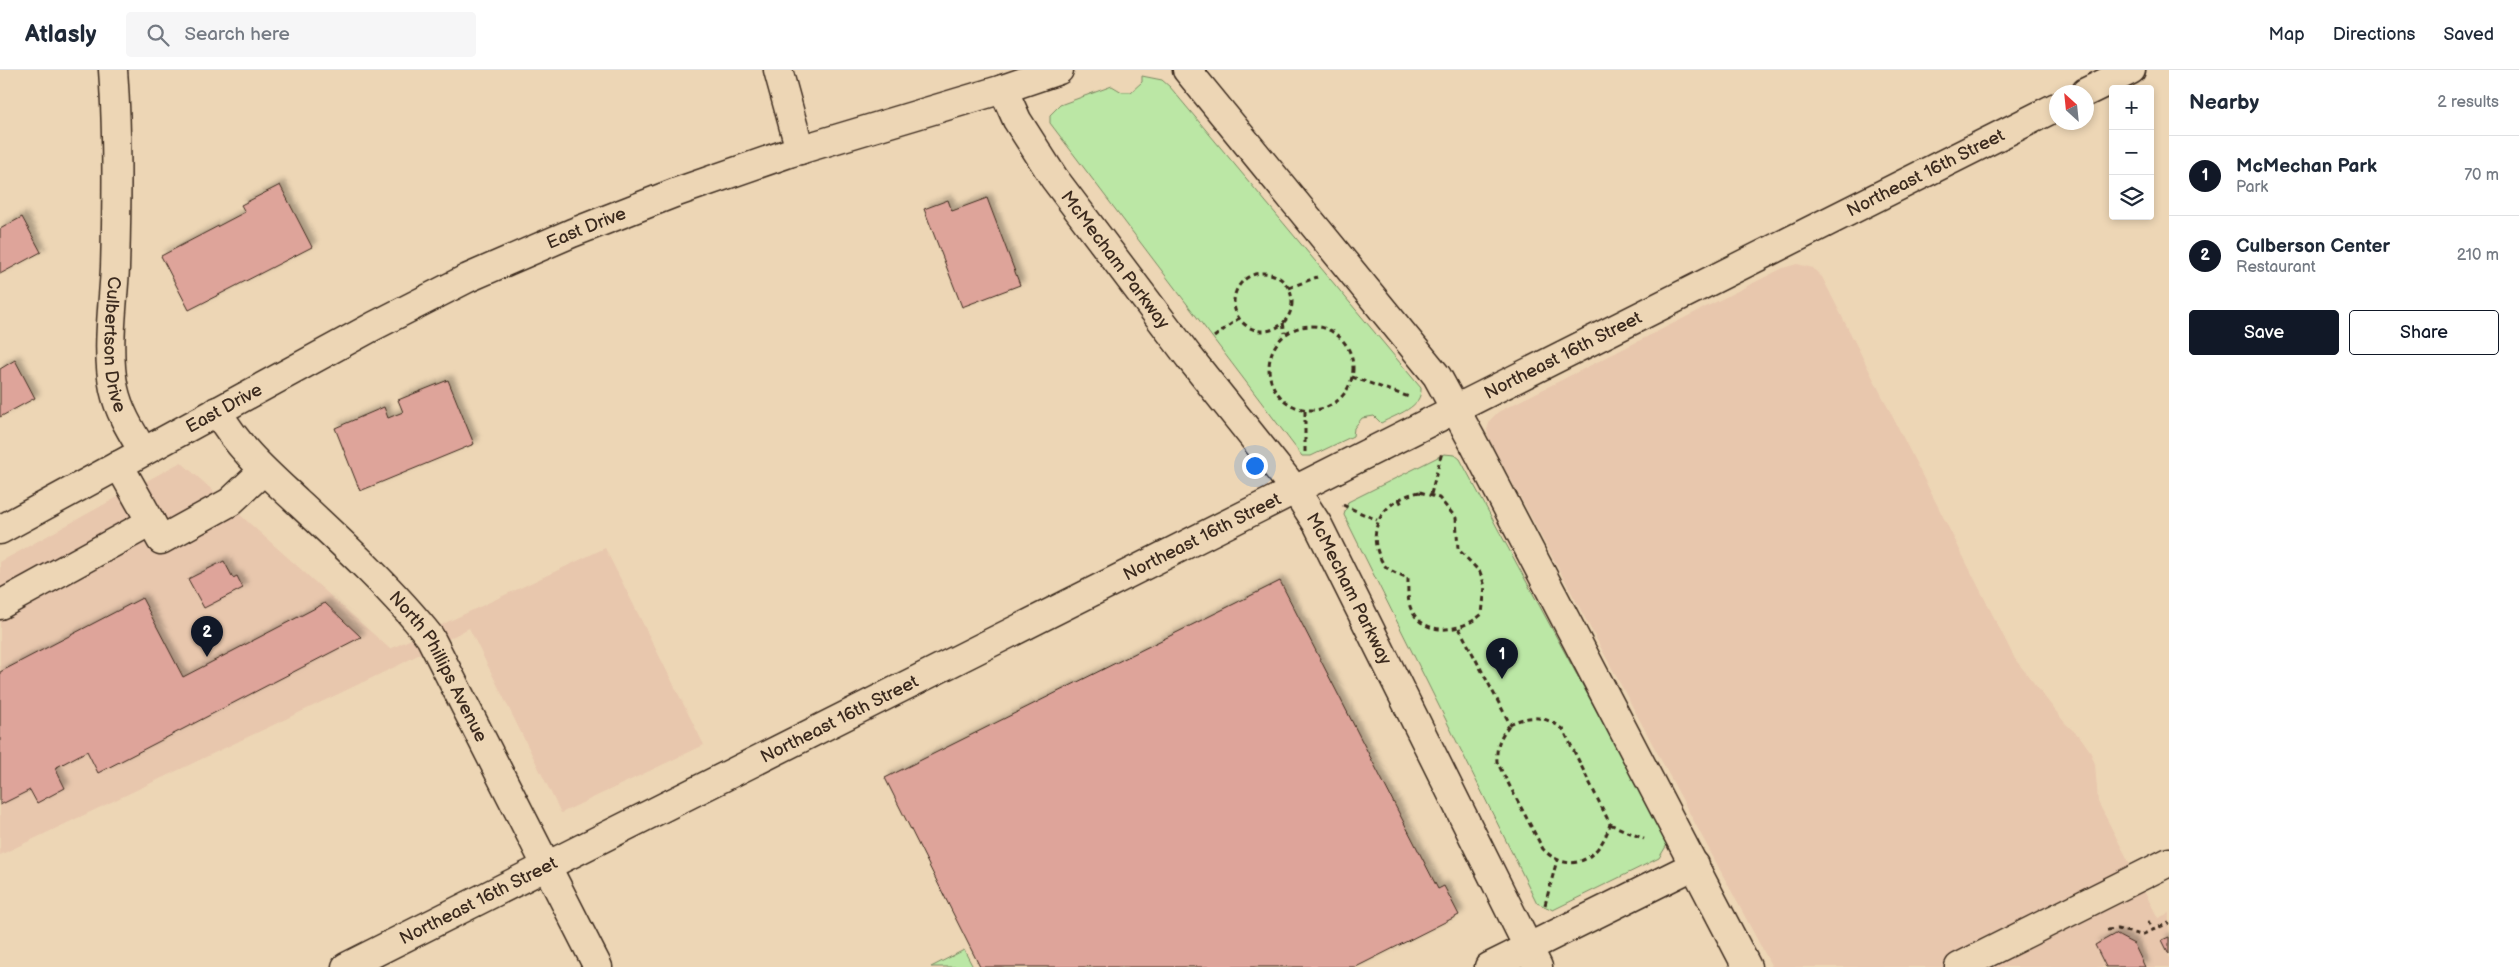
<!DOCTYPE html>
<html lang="en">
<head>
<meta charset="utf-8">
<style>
	body { margin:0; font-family:"Balsamiq Sans",sans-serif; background:#f6f6f7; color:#1f2937 }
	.controls { position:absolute; right:15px; top:15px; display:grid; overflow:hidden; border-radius:5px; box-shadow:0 2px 8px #0003 }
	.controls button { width:45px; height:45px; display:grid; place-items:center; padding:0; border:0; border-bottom:1px solid #e0e1e3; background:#fff; color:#1f2937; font:25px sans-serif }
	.compass { position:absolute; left:2049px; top:15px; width:45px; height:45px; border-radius:50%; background:#fff; box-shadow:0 2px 8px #0003; rotate:333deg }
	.you { position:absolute; left:1254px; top:395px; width:18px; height:18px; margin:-12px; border:4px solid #fff; border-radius:50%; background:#1a73e8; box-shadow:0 0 0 8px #1a73e833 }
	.badge { display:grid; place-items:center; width:32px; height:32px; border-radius:50%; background:#111827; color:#fff; font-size:16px; font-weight:700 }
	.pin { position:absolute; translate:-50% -41px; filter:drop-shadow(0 1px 2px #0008) }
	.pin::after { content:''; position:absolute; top:26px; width:18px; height:15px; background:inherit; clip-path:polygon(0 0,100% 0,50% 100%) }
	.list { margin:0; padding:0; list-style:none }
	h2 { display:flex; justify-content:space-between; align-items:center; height:65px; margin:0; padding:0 20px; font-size:21px }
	h2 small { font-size:16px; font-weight:400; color:#747a83 }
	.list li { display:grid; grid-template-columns:32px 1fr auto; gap:15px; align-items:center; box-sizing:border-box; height:80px; padding:0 20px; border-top:1px solid #e0e1e3 }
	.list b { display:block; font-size:19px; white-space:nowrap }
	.list p { margin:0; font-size:16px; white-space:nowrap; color:#747a83 }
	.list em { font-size:16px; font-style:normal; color:#747a83 }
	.actions { display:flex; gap:10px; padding:15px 20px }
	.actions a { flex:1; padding:11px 0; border:1px solid #111827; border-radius:5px; text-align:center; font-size:18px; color:#111827 }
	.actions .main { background:#111827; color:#fff }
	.icon { flex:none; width:28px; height:28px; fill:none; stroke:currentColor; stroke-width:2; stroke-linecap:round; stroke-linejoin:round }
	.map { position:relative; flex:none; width:2169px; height:897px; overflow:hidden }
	header { display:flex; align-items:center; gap:30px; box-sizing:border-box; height:70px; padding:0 25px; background:#fff; border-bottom:1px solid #e0e1e3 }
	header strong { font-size:24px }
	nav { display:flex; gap:28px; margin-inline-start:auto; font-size:18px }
	.search { width:350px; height:45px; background:#f6f6f7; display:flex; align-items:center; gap:12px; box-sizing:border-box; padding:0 18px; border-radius:5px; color:#747a83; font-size:19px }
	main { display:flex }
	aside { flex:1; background:#fff }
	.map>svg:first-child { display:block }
	.built { fill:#e8c7ad }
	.green { fill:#bbe7a5; stroke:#7b8862 }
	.building { fill:#dea49a; stroke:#3b2a1e; filter:url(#shadow) }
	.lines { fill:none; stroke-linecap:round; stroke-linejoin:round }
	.minor-casing { stroke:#3b2a1e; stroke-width:31 }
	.path { stroke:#3b2a1e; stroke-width:3; stroke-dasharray:5 4; stroke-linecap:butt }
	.minor { stroke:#edd6b5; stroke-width:28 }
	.labels { text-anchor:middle; stroke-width:4.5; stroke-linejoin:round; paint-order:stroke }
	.street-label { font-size:18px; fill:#3b2a1e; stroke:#edd6b5 }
</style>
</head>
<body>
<header>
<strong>Atlasly</strong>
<div class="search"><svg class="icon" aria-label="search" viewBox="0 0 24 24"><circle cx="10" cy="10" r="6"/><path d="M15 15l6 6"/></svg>Search here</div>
<nav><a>Map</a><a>Directions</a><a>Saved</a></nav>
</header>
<main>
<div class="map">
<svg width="2169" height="897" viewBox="0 0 2169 897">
	<defs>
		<filter id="shadow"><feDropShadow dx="4.5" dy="-4.5" stdDeviation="2.5" flood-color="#0004"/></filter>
	</defs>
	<rect width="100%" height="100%" fill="#edd6b5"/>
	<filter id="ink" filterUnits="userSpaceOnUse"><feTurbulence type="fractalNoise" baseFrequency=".02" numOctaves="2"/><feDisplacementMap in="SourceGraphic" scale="10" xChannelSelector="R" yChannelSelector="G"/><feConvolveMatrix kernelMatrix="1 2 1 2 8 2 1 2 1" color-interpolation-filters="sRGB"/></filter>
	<g filter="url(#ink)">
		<g class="built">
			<polygon points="1797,194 1813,198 1822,207 2015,589 2065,653 2081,668 2090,681 2095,694 2098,732 2158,848 2169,843 2169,897 1772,897 1489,369 1487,360 1490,350 1498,342 1783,198"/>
			<polygon points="181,392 390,579 605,478 704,675 561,743 469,558 399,595 0,785 0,492"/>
		</g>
		<g class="green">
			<path d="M1142,6l20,4 8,7 251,301c1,20 -24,26 -40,35l-7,-7 -12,2 -8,10 -1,8 -42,20h-9l-252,-333v-8l10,-10 52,-19 10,6h9l11,-10z"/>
			<polygon points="1444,384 1455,385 1460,389 1668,773 1659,788 1553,840 1537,833 1344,445 1348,432"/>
			<polygon points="964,880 973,897 931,897"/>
		</g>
		<g class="building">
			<polygon points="280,115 312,177 189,240 161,186 245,142 241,135"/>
			<polygon points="987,128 1020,215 962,237 924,139 948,130 952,141"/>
			<polygon points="22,147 41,182 0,204 0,159"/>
			<polygon points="15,290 35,328 0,347 0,299"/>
			<polygon points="448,310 474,374 360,421 335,358 384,337 388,348 403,342 398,330"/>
			<polygon points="224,491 233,508 237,506 243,518 204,538 188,509"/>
			<polygon points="1280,511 1438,819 1444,816 1459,845 1356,897 980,897 885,708"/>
			<polygon points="142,528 183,607 325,533 361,567 98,703 87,681 55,698 65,718 37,733 30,720 0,735 0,602"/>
			<polygon points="2115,864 2134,874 2145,897 2106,897 2095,875"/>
			<polygon points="2169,867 2169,884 2162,870"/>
		</g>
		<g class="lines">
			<g class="minor-casing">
				<g id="minor">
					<path id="s1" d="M113,0c5,66 4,132 2,198 -2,39 -9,83 -1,121 5,23 17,42 29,62"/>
					<polyline points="778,0 800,80"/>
					<polyline points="1187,0 1437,306 1473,372 1747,897"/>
					<path id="s2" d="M1003,19l14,31 37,58 135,179 107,134 22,34 220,442"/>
					<polyline points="2086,22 2131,0"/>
					<path id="s3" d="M217,341c21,37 50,62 80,90 44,41 97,90 133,136l168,330"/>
					<polyline points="151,452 161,470 230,432 263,401"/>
					<path id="s4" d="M0,460l374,-204 94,-48 104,-45 105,-41 112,-39 214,-64 56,-19"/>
					<polyline points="0,535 151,452 119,395"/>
					<path id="s5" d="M346,897l1710,-860"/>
					<polyline points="1489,897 1695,795"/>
					<polyline points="1959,897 2169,792"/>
				</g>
			</g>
			<g class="path">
				<circle cx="1263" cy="232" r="29"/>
				<polyline points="1289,218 1317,207"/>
				<polyline points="1283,253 1285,263"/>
				<circle cx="1311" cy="298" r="42"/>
				<polyline points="1214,267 1239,248"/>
				<polyline points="1352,307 1409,327"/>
				<polyline points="1305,382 1305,340"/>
				<path d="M1420,422l19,6 17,20 2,31 22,23 5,14 -3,28c-20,18 -58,24 -71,-5 -4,-9 -3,-22 -3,-31 -7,-3 -16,-6 -22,-11 -5,-5 -8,-14 -10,-21 -5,-30 17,-49 44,-54z"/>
				<polyline points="1431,424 1442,382"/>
				<polyline points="1399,429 1402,435"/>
				<polyline points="1343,435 1377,450"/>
				<path d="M1459,558l51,96c21,-10 35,-8 53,5l47,95c-9,33 -39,54 -67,25l-46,-87c-1,-17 3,-25 13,-38"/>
				<polyline points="1610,754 1644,769"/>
				<polyline points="1545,835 1557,790"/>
				<polyline points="2148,851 2153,861"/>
				<polyline points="2107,860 2117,859 2141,865 2169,853"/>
			</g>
			<use href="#minor" class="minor"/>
		</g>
	</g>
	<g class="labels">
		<g class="street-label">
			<text dy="6" stroke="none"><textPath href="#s5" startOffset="1768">Northeast 16th Street</textPath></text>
			<text dy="6" stroke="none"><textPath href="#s4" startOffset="660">East Drive</textPath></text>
			<text dy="6" stroke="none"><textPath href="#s2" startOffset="205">McMecham Parkway</textPath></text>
			<text dy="6" stroke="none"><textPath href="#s1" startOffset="275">Culbertson Drive</textPath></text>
			<text dy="6" stroke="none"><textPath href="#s5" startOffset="1362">Northeast 16th Street</textPath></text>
			<text dy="6" stroke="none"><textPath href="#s4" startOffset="255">East Drive</textPath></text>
			<text dy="6" stroke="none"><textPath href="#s5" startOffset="958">Northeast 16th Street</textPath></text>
			<text dy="6" stroke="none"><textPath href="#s2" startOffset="610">McMecham Parkway</textPath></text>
			<text dy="6" stroke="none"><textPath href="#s3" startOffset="341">North Phillips Avenue</textPath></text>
			<text dy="6" stroke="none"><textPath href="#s5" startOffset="552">Northeast 16th Street</textPath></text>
			<text dy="6" stroke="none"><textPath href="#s5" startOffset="148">Northeast 16th Street</textPath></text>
		</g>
	</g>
</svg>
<div class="controls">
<button>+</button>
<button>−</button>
<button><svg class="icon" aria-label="layers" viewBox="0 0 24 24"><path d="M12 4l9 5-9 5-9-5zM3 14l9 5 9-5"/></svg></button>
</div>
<svg class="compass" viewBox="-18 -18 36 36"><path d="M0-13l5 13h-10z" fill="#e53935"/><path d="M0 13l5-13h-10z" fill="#747a83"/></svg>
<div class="you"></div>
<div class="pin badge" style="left:1502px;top:609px">1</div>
<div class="pin badge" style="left:207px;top:587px">2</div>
</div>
<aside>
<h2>Nearby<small>2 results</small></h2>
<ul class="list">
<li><span class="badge">1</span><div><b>McMechan Park</b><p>Park</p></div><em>70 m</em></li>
<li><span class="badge">2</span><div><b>Culberson Center</b><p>Restaurant</p></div><em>210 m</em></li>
</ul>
<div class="actions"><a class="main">Save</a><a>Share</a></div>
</aside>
</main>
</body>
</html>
